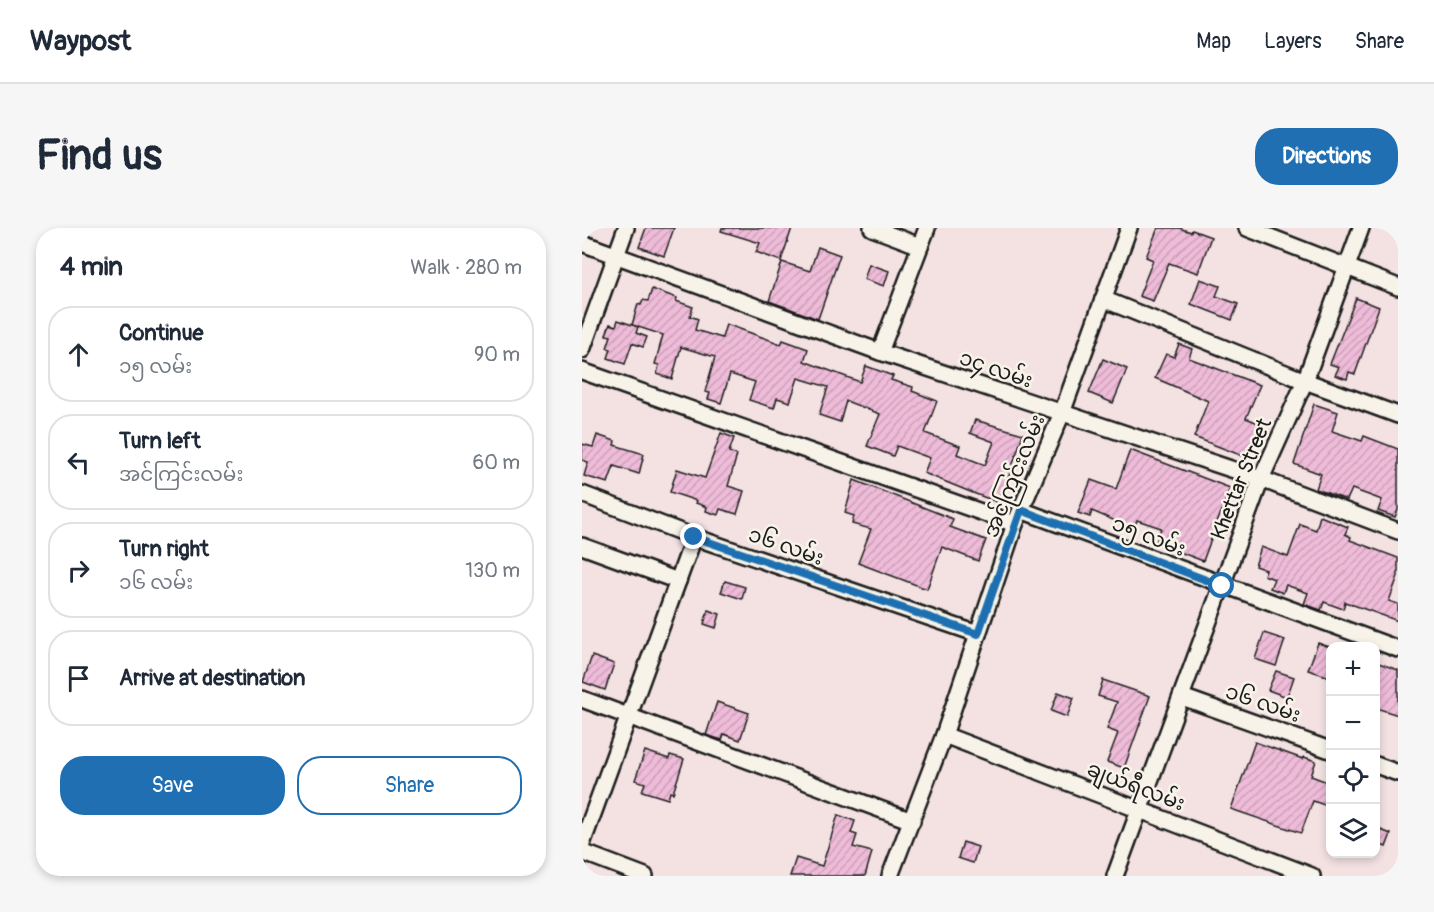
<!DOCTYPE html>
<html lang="en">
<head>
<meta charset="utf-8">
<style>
	body { margin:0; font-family:Pangolin,"Noto Sans Myanmar",sans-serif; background:#f6f6f7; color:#1f2937 }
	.controls { position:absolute; right:18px; bottom:18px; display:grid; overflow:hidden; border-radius:12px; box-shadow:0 3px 9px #0003 }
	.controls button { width:54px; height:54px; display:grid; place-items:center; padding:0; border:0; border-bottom:2px solid #e0e1e3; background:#fff; color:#1f2937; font:30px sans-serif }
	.stop { position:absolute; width:18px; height:18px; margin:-14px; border:4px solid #1f6fb2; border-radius:50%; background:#fff }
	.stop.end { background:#1f6fb2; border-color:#fff; box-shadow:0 2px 6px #0008 }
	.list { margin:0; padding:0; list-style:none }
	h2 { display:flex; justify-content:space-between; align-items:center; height:78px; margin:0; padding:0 24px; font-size:26px }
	h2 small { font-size:20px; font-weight:400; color:#747a83 }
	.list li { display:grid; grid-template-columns:39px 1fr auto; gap:18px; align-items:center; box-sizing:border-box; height:96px; margin:0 12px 12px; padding:0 12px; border:2px solid #e0e1e3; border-radius:24px }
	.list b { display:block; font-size:22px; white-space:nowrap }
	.list p { margin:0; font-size:20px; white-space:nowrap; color:#747a83 }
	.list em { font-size:20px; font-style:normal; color:#747a83 }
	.actions { display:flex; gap:12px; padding:18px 24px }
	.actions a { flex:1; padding:14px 0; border:2px solid #1f6fb2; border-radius:24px; text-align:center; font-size:21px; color:#1f6fb2 }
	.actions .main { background:#1f6fb2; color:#fff }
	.icon { flex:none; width:33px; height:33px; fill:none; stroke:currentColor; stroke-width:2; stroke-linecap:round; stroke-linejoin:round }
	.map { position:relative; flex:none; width:816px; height:648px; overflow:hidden; border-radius:24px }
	header { display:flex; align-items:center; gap:36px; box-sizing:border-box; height:84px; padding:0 30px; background:#fff; border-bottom:2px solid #e0e1e3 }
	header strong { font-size:28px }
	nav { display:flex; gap:33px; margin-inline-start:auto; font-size:21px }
	.intro { display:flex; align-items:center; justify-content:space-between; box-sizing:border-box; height:144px; padding:0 36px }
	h1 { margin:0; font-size:42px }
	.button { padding:15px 27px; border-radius:24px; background:#1f6fb2; color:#fff; font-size:21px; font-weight:700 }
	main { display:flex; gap:36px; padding:0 36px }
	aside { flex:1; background:#fff; border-radius:24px; box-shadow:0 3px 9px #0003 }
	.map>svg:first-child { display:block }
	.building { fill:url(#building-hatch); stroke:#1c1c1c; stroke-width:1.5 }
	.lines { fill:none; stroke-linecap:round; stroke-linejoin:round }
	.minor-casing { stroke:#1c1c1c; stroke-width:20 }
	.minor { stroke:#f7f3e8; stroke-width:15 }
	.route { stroke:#1f6fb2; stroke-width:8 }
	.labels { text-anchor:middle; stroke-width:5; stroke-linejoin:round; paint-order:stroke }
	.street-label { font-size:21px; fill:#1c1c1c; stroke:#f7f3e8 }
</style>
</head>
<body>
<header>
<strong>Waypost</strong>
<nav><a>Map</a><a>Layers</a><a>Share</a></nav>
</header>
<div class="intro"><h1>Find us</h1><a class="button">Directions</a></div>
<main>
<aside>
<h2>4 min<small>Walk · 280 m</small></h2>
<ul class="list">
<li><svg class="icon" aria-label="ahead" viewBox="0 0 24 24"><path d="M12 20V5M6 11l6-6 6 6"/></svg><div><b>Continue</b><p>၁၅ လမ်း</p></div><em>90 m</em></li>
<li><svg class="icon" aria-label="left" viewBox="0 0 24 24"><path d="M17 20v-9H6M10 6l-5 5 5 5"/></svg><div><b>Turn left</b><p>အင်ကြင်းလမ်း</p></div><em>60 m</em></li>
<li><svg class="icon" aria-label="right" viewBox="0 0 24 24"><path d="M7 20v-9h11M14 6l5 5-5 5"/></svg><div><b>Turn right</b><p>၁၆ လမ်း</p></div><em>130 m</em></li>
<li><svg class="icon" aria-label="arrive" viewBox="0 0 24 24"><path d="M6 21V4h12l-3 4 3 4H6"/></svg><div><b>Arrive at destination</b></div></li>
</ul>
<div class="actions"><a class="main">Save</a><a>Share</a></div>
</aside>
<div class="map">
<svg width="816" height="648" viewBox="0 0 816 648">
	<defs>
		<pattern id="building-hatch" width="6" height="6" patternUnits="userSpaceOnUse" patternTransform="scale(1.5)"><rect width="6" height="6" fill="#eebbd8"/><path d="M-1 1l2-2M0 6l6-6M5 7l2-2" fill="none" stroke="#cca0b9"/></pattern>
	</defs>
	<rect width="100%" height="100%" fill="#f4e2e3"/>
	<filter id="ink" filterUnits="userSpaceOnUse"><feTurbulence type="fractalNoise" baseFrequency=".0167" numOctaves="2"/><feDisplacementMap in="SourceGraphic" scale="12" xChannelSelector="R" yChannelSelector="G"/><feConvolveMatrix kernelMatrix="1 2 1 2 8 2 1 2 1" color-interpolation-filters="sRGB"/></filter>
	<g filter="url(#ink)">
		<g class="building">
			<polygon points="64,0 92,0 82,28 57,19"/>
			<polygon points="140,0 210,0 199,33 174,24 178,15 139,3"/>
			<polygon points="576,0 597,0 609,4 610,2 629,9 616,45 587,35 571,73 557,68 571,32 564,29"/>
			<polygon points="236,19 258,27 236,91 187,73 200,34 228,43"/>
			<polygon points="287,36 307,43 302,58 282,51"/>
			<polygon points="618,51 638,58 634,68 656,76 650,92 609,76"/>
			<polygon points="70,61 95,70 94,73 111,79 108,88 116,91 113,102 140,110 144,96 199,116 201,112 226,121 222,133 278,154 284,138 311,148 309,152 331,159 330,163 355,173 343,205 378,218 375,226 403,237 412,214 388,205 393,192 441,206 421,266 419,265 415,274 391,265 342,245 348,230 315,218 311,228 285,218 298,186 264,173 258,194 237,187 246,159 216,150 208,174 195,170 192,180 167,172 173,154 148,146 139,175 126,171 128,165 123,164 133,129 99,119 90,151 75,146 77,137 73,136 81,107 50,97 56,76 59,77 61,72 66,73"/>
			<polygon points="774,70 797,79 773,146 767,144 765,151 753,147 757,139 748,136"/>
			<polygon points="36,92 56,99 54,105 65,109 61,119 50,115 43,136 26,130 29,121 25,120 29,108 24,107 28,96 34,98"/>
			<polygon points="597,116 610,121 607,130 678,157 664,190 679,196 666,230 612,209 626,173 573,150 584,126 592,129"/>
			<polygon points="521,131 545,141 531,175 507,165"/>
			<polygon points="732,176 756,184 750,203 780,213 782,208 816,221 816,282 813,289 796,283 800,272 770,261 765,272 734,261 739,246 712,236"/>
			<polygon points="139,205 152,210 147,224 155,227 146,258 162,263 155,286 138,281 136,287 124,283 125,279 114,275 115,273 88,264 95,241 123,250"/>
			<polygon points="15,207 33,213 32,217 62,226 57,246 32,238 26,255 2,248 6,234 0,232 0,216 11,219"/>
			<polygon points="548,222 648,260 621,333 574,315 579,300 555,292 552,301 510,283 508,289 496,285 509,252 534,261"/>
			<polygon points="272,252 371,291 368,299 404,312 396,333 360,319 345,361 276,335 289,301 270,296 272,288 263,285"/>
			<polygon points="738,288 766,299 763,306 769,309 768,312 816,330 816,348 807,373 816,376 816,393 763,374 761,381 742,374 739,382 722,376 726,365 704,357 701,365 688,360 692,351 682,347 684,342 673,338 679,319 706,329 718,296 734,302"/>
			<polygon points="143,353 163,359 160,371 139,364"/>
			<polygon points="126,382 138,386 134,400 122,396"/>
			<polygon points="682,405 703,412 694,438 673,431"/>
			<polygon points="736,415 748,419 748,449 726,442"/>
			<polygon points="10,428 32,436 23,462 1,454"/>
			<polygon points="794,434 816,442 816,487 794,480"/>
			<polygon points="694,443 712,449 705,469 686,462"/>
			<polygon points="521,452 568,468 542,540 525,534 536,505 525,501 535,474 516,468"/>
			<polygon points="476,464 492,470 485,489 469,483"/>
			<polygon points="135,474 167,485 158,512 142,506 140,512 124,507"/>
			<polygon points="673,514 721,531 722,529 734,533 729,548 748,555 748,579 731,573 719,605 649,581"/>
			<polygon points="63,523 87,531 88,527 102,531 91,565 88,564 86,571 60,563 63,555 53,552"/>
			<polygon points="256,587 273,593 269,605 275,607 271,619 290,624 283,648 208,648 214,630 240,638"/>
			<polygon points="794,600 809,606 804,619 794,615"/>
			<polygon points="381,614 396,619 391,635 376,630"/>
		</g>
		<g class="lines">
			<g class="minor-casing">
				<g id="minor">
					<polyline points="290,0 338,18"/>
					<polyline points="665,0 816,59"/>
					<polyline points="0,15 298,124 679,251 816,303"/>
					<polyline points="521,71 723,153 816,187"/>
					<polyline points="0,122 44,0"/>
					<polyline points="298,124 345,0"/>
					<polyline points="0,143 433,296"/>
					<polyline points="0,266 112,309 396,406"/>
					<polyline points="439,282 816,421"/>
					<polyline points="0,318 96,353"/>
					<polyline points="600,469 748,522"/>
					<polyline points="0,471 330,593"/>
					<polyline points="362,507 730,648"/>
					<polyline points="794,537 816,545"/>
					<polyline points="0,616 112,309"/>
					<polyline points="0,624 63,648"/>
					<polyline points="308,648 362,507 433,296 480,185 547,0"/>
					<polyline points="533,648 679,251 723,153 779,0"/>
				</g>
			</g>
			<use href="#minor" class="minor"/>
		</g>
	</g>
	<g class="lines" filter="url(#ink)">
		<polyline class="route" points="112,309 396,406 439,282 640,358"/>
	</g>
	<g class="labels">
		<g class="street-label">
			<text transform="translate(414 141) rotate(19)" y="7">၁၄ လမ်း</text>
			<text transform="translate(432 248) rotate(-68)" y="7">အင်ကြင်းလမ်း</text>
			<text transform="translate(659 251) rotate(-68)" y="7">Khettar Street</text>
			<text transform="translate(567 308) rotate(21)" y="7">၁၅ လမ်း</text>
			<text transform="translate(204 318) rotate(19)" y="7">၁၆ လမ်း</text>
			<text transform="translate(681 475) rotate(19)" y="7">၁၆ လမ်း</text>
			<text transform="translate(554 558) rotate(21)" y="7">ချယ်ရီလမ်း</text>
		</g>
	</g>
</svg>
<div class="controls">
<button>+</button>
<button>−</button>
<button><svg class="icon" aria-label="locate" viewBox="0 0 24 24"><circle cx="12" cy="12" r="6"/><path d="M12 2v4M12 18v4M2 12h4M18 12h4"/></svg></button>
<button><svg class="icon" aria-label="layers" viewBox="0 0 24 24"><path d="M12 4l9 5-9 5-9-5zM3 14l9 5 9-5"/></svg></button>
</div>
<div class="stop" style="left:640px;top:358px"></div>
<div class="stop end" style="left:112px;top:309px"></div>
</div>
</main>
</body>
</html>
